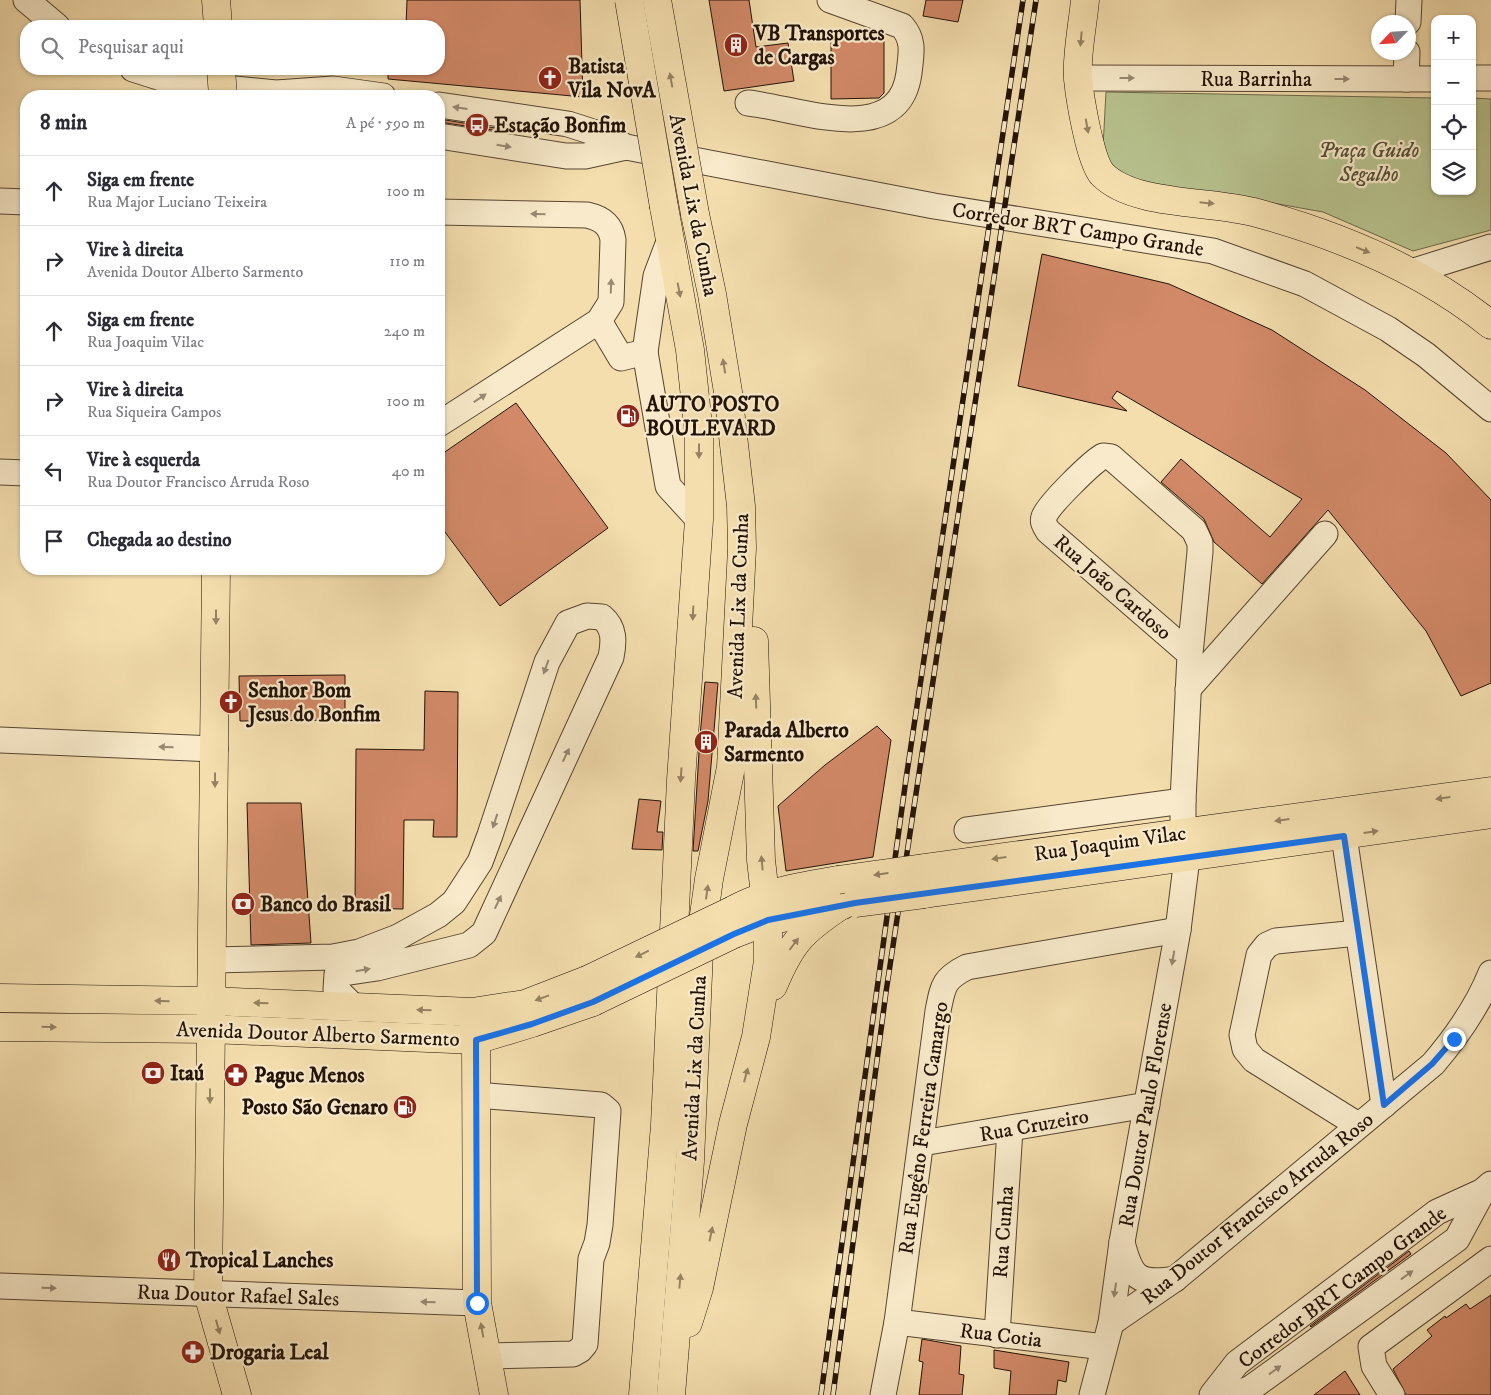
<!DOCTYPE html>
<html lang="pt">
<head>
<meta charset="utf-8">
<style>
	body { margin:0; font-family:"IM FELL DW Pica",serif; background:#f7f7f7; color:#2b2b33 }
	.controls { position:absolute; right:15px; top:15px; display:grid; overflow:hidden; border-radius:10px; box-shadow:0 1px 4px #0004 }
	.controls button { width:45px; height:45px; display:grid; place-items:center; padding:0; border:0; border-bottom:1px solid #e1e1e2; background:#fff; color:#2b2b33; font:25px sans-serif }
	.compass { position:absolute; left:1371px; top:15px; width:45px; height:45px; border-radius:50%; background:#fff; box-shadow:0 1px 4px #0004; rotate:245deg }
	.stop { position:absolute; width:15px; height:15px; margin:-11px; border:4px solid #1a73e8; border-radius:50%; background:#fff }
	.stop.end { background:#1a73e8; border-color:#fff; box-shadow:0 1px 5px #0008 }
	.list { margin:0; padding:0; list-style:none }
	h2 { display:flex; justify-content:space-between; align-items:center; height:65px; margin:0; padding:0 20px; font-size:21px }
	h2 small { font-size:16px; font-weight:400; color:#7c7c81 }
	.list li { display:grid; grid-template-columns:32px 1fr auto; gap:15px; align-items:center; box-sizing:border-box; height:70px; padding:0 20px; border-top:1px solid #e1e1e2 }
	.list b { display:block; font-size:19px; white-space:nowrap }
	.list p { margin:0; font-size:16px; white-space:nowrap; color:#7c7c81 }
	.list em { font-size:16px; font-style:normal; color:#7c7c81 }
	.icon { flex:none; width:28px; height:28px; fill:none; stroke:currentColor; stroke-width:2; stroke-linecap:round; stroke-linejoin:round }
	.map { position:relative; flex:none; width:1491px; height:1395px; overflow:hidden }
	.search { position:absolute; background:#fff; box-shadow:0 1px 4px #0004; left:20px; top:20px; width:425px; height:55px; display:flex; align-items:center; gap:12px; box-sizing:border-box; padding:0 18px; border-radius:20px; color:#7c7c81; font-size:19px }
	.panel { position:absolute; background:#fff; box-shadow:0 1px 4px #0004; left:20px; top:90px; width:425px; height:485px; border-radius:20px }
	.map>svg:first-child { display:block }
	.green { fill:#b7c28e; stroke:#6c6a4b }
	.building { fill:#d28968; stroke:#221208 }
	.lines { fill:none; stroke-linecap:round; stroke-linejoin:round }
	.minor-casing { stroke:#564532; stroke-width:27 }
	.major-casing { stroke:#221208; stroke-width:29 }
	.highway-casing { stroke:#221208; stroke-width:29 }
	.minor { stroke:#f8eaca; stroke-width:25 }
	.major { stroke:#f4deae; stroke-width:28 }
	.highway { stroke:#f4deae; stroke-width:28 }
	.rail-casing { stroke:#221208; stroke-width:5.5 }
	.rail { stroke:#f8eaca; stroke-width:4; stroke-dasharray:11; stroke-linecap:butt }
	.major-bridge-casing { stroke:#221208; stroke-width:29; stroke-linecap:butt }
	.highway-bridge-casing { stroke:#221208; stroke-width:29; stroke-linecap:butt }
	.major-bridge { stroke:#f4deae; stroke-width:28 }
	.highway-bridge { stroke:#f4deae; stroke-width:28 }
	.oneway { fill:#968263 }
	.oneway2 { fill:#988973 }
	.route { stroke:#1a73e8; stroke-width:6 }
	.labels { text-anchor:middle; stroke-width:4.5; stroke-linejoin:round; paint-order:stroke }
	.poi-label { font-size:21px; font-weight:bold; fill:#221208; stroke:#f8eaca; text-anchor:start }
	.street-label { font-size:21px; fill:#221208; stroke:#f8eaca }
	.park-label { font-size:21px; font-style:italic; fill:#565037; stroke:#f8eaca }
</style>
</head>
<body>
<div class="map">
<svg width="1491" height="1395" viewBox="0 0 1491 1395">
	<rect width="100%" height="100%" fill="#f4deae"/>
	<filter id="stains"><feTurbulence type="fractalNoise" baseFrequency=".004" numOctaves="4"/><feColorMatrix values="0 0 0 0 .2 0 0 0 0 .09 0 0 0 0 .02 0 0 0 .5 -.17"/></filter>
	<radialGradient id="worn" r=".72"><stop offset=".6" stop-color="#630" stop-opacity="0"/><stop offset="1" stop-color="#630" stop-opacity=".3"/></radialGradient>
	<g class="green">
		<polygon points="1106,92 1435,98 1435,191 1472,191 1472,98 1491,99 1491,230 1413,251 1323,212 1245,198 1143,184 1124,178 1109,161 1103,147"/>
		<polygon points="23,113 26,113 26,168 22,168"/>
	</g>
	<g class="building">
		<polygon points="407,0 580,0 583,97 388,79 388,69 439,69 439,26 406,26"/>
		<polygon points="709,0 749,0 756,47 788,43 794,81 724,91"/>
		<polygon points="926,0 963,0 958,22 923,16"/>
		<polygon points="880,33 884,35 884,93 879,98 831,99 831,34"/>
		<polygon points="439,119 514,131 513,133 439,122"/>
		<polygon points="1042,254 1169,284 1272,330 1365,390 1446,453 1491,500 1491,683 1461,696 1426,631 1328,510 1262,584 1214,542 1204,519 1161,482 1181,459 1270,537 1302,499 1117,391 1112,398 1127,411 1018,386"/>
		<polygon points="516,403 608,528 500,606 439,524 439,456"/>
		<polygon points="345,675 345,720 240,721 239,676"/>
		<polygon points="705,682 718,683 708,801 698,851 693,851 700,736"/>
		<polygon points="425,691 458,692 457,837 433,837 434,820 404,820 403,909 355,908 356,749 424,750"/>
		<polygon points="877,726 891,740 873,857 786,871 778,806 825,765"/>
		<polygon points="639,799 661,801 657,832 663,832 662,850 632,849"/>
		<polygon points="247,803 301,803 311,943 251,945"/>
		<polygon points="1409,1251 1411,1254 1311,1327 1310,1326"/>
		<polygon points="1491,1295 1491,1395 1406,1395 1393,1369 1432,1336 1427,1330 1445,1316 1446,1318 1466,1304 1470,1309"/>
		<polygon points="922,1339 961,1346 959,1374 964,1375 962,1395 919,1395 923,1362 919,1361"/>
		<polygon points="994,1350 1069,1362 1066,1382 1058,1380 1056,1395 1009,1395 1011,1371 994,1368"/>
		<polygon points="1345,1371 1360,1395 1314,1395"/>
	</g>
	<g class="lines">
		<g class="minor-casing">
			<g id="minor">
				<polyline points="26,0 57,26"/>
				<polyline points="1408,22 1409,0"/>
				<polyline points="133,69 177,83 276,93 333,89 383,96"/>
				<polyline points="1078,78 1435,79"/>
				<polyline points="1472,78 1491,78"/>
				<polyline points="1406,79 1407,52"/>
				<path d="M748,103c50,5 151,47 161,-30 2,-19 6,-32 -7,-47l-72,-26"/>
				<polyline points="439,105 568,124 599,134 626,147 934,206 1213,251 1305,284 1388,329 1426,355 1491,409"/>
				<polyline points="439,136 566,156 585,156 626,147"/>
				<polyline points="0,201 26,202"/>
				<path d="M439,212l148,3c14,3 24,10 26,25l-2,62 -12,19 -160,103"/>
				<polyline points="670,239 656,276 645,352 668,486 699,520"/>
				<polyline points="1411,272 1491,247"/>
				<polyline points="599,321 621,358 645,352"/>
				<polyline points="0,472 26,473"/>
				<polyline points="1188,689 1325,534"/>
				<polyline points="0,740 215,749"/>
				<polyline points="967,830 1183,801"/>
				<polyline points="1344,836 1384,1105"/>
				<polyline points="1358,933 1276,941 1267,945 1259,955 1242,1035 1245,1049 1254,1060 1358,1125"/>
				<path d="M213,960l120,-3 26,-5 39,-15 40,-22 16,-13 26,-40 10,-27 57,-173 21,-39 19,-7 15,1c13,11 12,25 9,40l-127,276 -15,12 -92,23 -40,6 -1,15 18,18"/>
				<polyline points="476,1095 601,1105 608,1111 600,1225 597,1243 591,1259 585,1344 580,1350 573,1354 487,1356"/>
				<polyline points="922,1143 1147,1105"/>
				<path d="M1122,1242c9,36 16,43 53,37"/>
				<polyline points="0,1286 477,1303"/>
				<polyline points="897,1322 1104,1347"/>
				<path d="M1111,1323l64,-44 258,-215c24,-28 44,-56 58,-91"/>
				<polyline points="997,1335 1010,1129"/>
				<path d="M883,1395l14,-73 41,-311c5,-25 5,-32 29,-44l211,-37"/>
				<path d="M1092,1395l19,-72 11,-81 56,-312 9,-72 -4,-25v-32l7,-147 10,-102v-9l-6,-13 -83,-73 -8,-1c-12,7 -55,49 -59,61 -2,5 1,9 4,14l142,123"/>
				<polyline points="1212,1395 1237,1363 1437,1212 1483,1191 1491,1184"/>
				<polyline points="1234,1395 1251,1388 1457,1239 1483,1191"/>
				<polyline points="1392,1395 1374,1366 1371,1347 1491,1259"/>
			</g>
		</g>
		<g class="major-casing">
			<g id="major">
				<polyline points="216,0 218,26"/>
				<path d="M1085,0c-2,24 -9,55 -7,79 2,20 12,81 24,95 32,33 111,26 155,39 84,23 166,57 234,112"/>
				<polyline points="216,569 208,1294 237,1395"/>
				<polyline points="924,868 1491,791"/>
				<polyline points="924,894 1491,814"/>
				<path d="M733,910c33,-18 68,-24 105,-30"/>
				<polyline points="734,934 768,921 843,905"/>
				<polyline points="0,998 211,1001 472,1012 525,1004 587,980"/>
				<polyline points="473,1021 476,1040 477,1303 494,1395"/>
				<polyline points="0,1027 210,1029 476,1040 532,1023 593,1002"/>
			</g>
		</g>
		<g class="highway-casing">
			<g id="highway">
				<path d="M773,986c18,-43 28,-54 67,-80"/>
				<polyline points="688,1323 699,1288 733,1124 756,1037 768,961 768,921 761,860 754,641"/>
				<polyline points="643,1395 665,1125 681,780 699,520 699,435 690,350 664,207"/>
				<polyline points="671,1395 690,1161 699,951 709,879 731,767 742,548 741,506 728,392 712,294 695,214"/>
			</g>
		</g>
		<use href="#minor" class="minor"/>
		<use href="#major" class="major"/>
		<use href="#highway" class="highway"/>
		<g class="rail-casing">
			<g id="rail">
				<polyline points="821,1395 906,779 1023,0"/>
				<polyline points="833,1395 886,992 1036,0"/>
			</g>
		</g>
		<use href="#rail" class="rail"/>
		<g class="major-bridge-casing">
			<g id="major-bridge">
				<polyline points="221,69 223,96"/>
				<polyline points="838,880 924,868"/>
				<polyline points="855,903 924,894"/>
				<polyline points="587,980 733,910"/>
				<polyline points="593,1002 734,934"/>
			</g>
		</g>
		<g class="highway-bridge-casing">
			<g id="highway-bridge">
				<polyline points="629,0 664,207"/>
				<polyline points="657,0 695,214"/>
			</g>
		</g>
		<use href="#major-bridge" class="major-bridge"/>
		<use href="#highway-bridge" class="highway-bridge"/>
	</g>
	<defs><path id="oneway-solid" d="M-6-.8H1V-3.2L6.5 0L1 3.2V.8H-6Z" transform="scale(1.25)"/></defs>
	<g class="oneway">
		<use href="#oneway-solid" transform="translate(1081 39) rotate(95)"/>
		<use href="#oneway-solid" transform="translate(671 80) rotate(-100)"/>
		<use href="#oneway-solid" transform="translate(1087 126) rotate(80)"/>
		<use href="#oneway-solid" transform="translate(1207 203) rotate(6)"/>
		<use href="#oneway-solid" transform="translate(1363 250) rotate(22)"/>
		<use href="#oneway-solid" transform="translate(679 290) rotate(79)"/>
		<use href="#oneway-solid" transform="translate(724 366) rotate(-99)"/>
		<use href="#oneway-solid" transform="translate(699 451) rotate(90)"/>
		<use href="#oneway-solid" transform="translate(693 613) rotate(93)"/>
		<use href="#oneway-solid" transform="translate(216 617) rotate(90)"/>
		<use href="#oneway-solid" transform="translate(756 701) rotate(-92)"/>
		<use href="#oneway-solid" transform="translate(681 775) rotate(94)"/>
		<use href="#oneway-solid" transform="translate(215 780) rotate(90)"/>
		<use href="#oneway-solid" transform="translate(1443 798) rotate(172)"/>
		<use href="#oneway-solid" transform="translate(1282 820) rotate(172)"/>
		<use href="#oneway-solid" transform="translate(1371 832) rotate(-8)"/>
		<use href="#oneway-solid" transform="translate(999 858) rotate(172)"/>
		<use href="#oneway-solid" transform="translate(762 863) rotate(-95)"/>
		<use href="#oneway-solid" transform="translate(881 874) rotate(172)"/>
		<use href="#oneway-solid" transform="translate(707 892) rotate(-82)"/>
		<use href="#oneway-solid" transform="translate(794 944) rotate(-53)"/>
		<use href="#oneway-solid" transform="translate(642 954) rotate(154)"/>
		<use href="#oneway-solid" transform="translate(542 998) rotate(160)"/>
		<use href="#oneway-solid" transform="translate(162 1001) rotate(-179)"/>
		<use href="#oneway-solid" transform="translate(261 1003) rotate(-178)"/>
		<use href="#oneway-solid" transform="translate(424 1010) rotate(-178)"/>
		<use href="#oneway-solid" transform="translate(49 1027) rotate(1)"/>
		<use href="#oneway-solid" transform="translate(746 1075) rotate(-75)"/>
		<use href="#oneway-solid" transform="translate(210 1096) rotate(90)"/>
		<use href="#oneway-solid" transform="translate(711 1234) rotate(-78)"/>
		<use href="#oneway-solid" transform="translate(680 1281) rotate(-85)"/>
		<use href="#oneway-solid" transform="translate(218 1327) rotate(74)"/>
		<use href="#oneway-solid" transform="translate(482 1330) rotate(-100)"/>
	</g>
	<g class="oneway2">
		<use href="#oneway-solid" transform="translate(1127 78)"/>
		<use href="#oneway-solid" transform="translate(1342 79)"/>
		<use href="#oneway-solid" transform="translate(460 108) rotate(-172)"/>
		<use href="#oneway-solid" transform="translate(504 146) rotate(9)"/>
		<use href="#oneway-solid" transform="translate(538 214) rotate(-179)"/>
		<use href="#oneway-solid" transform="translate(611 286) rotate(-88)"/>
		<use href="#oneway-solid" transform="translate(480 398) rotate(-33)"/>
		<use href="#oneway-solid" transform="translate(546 667) rotate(110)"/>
		<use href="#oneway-solid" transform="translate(166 747) rotate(-178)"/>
		<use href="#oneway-solid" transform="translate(566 755) rotate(-65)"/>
		<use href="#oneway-solid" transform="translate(495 821) rotate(108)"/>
		<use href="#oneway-solid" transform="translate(498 902) rotate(-65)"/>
		<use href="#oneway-solid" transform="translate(1173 958) rotate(100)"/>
		<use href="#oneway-solid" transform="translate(363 970) rotate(-10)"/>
		<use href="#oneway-solid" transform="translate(1407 1275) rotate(-36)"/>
		<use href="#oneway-solid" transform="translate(49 1288) rotate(2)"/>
		<use href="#oneway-solid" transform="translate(1115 1290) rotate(98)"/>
		<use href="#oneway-solid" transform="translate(428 1302) rotate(-178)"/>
		<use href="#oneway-solid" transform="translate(1275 1370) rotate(-36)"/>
	</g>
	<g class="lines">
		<polyline class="route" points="477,1303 476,1040 532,1024 593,1002 734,934 768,920 855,903 1344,836 1384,1105 1432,1064 1454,1039"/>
	</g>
	<defs>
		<g id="building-disc" transform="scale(1.25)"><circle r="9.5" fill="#8f2418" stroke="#f8eaca"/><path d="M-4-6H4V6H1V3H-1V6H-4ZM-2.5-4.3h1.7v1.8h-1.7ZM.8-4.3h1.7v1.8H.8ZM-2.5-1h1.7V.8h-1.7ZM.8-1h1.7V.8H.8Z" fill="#fff"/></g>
		<g id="church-disc" transform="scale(1.25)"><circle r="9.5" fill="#8f2418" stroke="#f8eaca"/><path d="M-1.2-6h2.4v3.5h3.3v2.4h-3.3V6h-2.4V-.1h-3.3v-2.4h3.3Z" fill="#fff"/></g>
		<g id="bus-disc" transform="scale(1.25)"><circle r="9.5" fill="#8f2418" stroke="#f8eaca"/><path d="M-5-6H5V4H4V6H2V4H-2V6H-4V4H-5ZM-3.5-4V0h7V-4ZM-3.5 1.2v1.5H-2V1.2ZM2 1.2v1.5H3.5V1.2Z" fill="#fff"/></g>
		<g id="fuel-disc" transform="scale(1.25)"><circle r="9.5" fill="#8f2418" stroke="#f8eaca"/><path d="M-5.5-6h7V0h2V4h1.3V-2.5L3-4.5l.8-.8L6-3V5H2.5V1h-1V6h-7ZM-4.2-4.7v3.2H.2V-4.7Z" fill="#fff"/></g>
		<g id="bank-disc" transform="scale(1.25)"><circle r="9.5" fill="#8f2418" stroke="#f8eaca"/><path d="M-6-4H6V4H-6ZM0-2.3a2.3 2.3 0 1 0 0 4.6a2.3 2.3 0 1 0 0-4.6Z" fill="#fff"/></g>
		<g id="pharmacy-disc" transform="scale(1.25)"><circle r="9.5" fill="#8f2418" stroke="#f8eaca"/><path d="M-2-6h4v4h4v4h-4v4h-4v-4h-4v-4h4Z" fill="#fff"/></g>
		<g id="restaurant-disc" transform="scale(1.25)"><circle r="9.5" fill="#8f2418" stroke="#f8eaca"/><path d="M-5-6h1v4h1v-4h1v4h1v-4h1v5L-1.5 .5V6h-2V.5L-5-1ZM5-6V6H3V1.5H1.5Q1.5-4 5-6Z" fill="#fff"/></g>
	</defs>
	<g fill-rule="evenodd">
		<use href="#building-disc" x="736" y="45"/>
		<use href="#church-disc" x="550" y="78"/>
		<use href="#bus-disc" x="477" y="125"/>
		<use href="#fuel-disc" x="628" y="416"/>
		<use href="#church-disc" x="231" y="702"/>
		<use href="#building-disc" x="706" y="742"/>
		<use href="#bank-disc" x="243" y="904"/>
		<use href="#bank-disc" x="153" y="1073"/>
		<use href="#pharmacy-disc" x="236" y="1075"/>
		<use href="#fuel-disc" x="405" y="1107"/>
		<use href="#restaurant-disc" x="169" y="1260"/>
		<use href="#pharmacy-disc" x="193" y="1352"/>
	</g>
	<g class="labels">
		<g class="poi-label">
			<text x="754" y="40">VB Transportes<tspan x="754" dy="24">de Cargas</tspan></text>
			<text x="568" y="73">Batista<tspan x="568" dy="24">Vila NovA</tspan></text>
			<text x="494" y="132">Estação Bonfim</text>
			<text x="646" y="411">AUTO POSTO<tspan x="646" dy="24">BOULEVARD</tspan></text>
			<text x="248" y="697">Senhor Bom<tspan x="248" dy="24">Jesus do Bonfim</tspan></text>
			<text x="724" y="737">Parada Alberto<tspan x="724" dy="24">Sarmento</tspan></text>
			<text x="260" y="911">Banco do Brasil</text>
			<text x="170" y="1080">Itaú</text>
			<text x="254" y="1082">Pague Menos</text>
			<text x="388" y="1114" text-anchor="end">Posto São Genaro</text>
			<text x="186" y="1267">Tropical Lanches</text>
			<text x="210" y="1359">Drogaria Leal</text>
		</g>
		<g class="street-label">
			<text x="1256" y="86">Rua Barrinha</text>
			<text transform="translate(694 205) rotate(79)" y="7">Avenida Lix da Cunha</text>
			<text transform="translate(1078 229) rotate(9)" y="7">Corredor BRT Campo Grande</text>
			<text transform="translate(1113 587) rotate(41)" y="7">Rua João Cardoso</text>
			<text transform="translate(738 606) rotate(-88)" y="7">Avenida Lix da Cunha</text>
			<text transform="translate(1110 843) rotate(-8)" y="7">Rua Joaquim Vilac</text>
			<text transform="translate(318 1034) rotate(2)" y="7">Avenida Doutor Alberto Sarmento</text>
			<text transform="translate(694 1068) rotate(-87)" y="7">Avenida Lix da Cunha</text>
			<text transform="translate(1145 1115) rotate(-80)" y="7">Rua Doutor Paulo Florense</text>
			<text transform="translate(1034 1125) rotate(-10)" y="7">Rua Cruzeiro</text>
			<text transform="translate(923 1128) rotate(-82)" y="7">Rua Eugêno Ferreira Camargo</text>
			<text transform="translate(1257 1208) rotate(-39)" y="7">Rua Doutor Francisco Arruda Roso</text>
			<text transform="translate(1003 1232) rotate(-86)" y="7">Rua Cunha</text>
			<text transform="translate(1342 1287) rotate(-37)" y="7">Corredor BRT Campo Grande</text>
			<text transform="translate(238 1295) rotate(2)" y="7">Rua Doutor Rafael Sales</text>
			<text transform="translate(1001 1335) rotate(7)" y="7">Rua Cotia</text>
		</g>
		<g class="park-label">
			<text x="1369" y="157">Praça Guido<tspan x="1369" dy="24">Segalho</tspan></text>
		</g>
	</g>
	<rect width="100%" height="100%" filter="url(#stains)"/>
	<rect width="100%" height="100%" fill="url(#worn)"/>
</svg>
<div class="controls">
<button>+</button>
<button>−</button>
<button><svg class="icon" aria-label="locate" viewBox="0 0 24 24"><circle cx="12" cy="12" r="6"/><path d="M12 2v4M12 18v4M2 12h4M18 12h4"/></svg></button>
<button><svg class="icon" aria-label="layers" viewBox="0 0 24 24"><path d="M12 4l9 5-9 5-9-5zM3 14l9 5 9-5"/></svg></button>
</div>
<svg class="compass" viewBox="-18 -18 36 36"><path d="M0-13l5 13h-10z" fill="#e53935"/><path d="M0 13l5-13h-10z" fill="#7c7c81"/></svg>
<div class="stop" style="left:477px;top:1303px"></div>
<div class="stop end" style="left:1454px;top:1039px"></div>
<div class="search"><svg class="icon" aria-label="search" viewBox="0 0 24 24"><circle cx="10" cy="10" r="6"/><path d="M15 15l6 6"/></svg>Pesquisar aqui</div>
<section class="panel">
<h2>8 min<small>A pé · 590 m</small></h2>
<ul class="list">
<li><svg class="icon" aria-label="ahead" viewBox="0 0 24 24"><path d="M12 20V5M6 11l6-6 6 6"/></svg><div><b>Siga em frente</b><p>Rua Major Luciano Teixeira</p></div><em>100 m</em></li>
<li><svg class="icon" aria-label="right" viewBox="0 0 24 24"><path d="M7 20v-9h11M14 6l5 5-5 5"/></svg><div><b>Vire à direita</b><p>Avenida Doutor Alberto Sarmento</p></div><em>110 m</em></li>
<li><svg class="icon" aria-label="ahead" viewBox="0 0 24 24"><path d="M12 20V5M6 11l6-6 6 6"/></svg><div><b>Siga em frente</b><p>Rua Joaquim Vilac</p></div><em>240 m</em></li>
<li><svg class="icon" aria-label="right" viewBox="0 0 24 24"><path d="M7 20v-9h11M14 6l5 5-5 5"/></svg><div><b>Vire à direita</b><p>Rua Siqueira Campos</p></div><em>100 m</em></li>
<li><svg class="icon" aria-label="left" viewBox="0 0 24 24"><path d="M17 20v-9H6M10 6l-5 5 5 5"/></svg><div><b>Vire à esquerda</b><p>Rua Doutor Francisco Arruda Roso</p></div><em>40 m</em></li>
<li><svg class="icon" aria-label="arrive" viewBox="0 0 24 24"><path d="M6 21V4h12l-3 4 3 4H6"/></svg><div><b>Chegada ao destino</b></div></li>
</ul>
</section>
</div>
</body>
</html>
